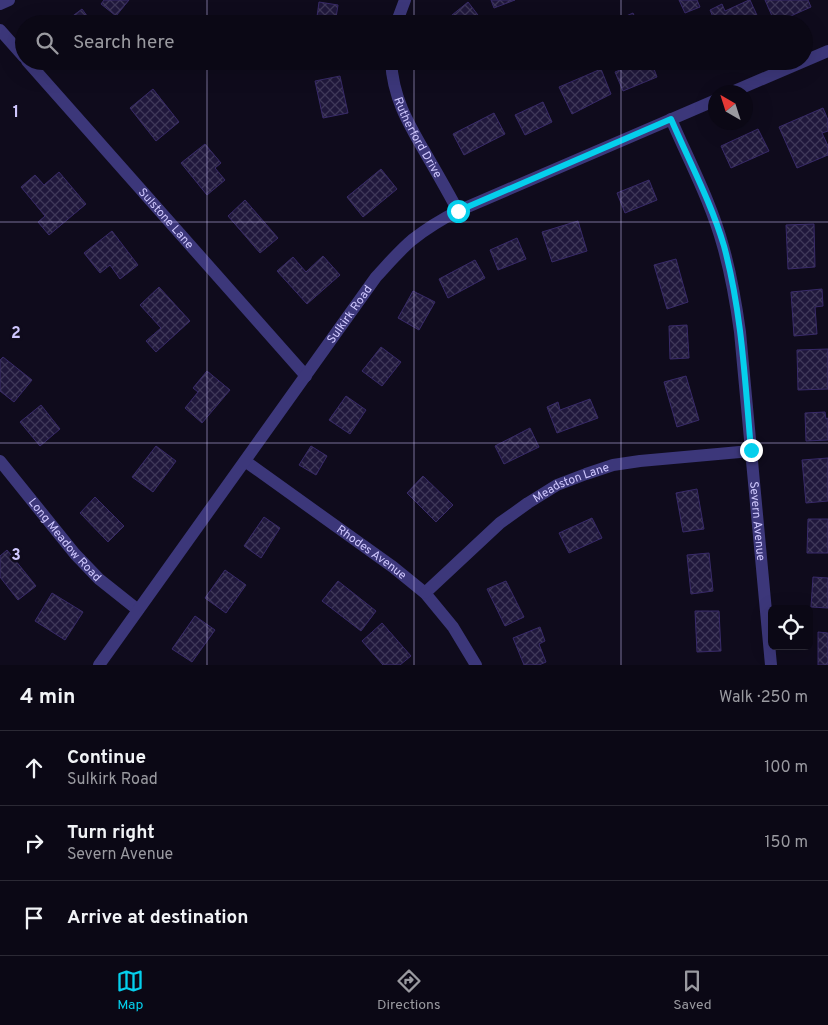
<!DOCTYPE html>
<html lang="en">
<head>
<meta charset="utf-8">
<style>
	body { margin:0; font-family:Overpass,sans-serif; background:#14111e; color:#f1f3f6 }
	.controls { position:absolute; right:15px; bottom:15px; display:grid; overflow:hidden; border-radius:8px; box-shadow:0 5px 20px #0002 }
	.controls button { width:45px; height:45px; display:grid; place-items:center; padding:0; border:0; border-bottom:1px solid #2b2934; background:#0b0815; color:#f1f3f6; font:25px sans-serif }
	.compass { position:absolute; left:708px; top:85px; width:45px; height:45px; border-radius:50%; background:#0b0815; box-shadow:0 5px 20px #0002; rotate:321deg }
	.stop { position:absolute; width:15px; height:15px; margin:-11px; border:4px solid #05cfec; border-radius:50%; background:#fff }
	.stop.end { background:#05cfec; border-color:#fff; box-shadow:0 1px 5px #0008 }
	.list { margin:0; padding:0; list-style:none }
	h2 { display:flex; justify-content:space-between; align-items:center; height:65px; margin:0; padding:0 20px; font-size:21px }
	h2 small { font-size:16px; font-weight:400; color:#9a9aa0 }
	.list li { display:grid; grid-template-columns:32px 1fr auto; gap:15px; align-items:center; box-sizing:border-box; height:75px; padding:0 20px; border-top:1px solid #2b2934 }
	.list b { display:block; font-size:19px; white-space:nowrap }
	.list p { margin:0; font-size:16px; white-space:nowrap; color:#9a9aa0 }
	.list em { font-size:16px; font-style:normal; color:#9a9aa0 }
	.icon { flex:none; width:28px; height:28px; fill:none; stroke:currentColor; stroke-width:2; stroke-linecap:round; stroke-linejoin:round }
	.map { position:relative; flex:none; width:828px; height:665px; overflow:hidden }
	.search { position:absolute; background:#0b0815; box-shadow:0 5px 20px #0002; left:15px; right:15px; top:15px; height:55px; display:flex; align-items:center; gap:12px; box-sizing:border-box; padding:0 18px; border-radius:28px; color:#9a9aa0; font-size:19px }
	.sheet { height:290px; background:#0b0815 }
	nav { display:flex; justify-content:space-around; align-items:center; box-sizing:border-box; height:70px; border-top:1px solid #2b2934; background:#0b0815; font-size:14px; color:#9a9aa0 }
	nav a { display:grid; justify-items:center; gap:2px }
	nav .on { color:#05cfec }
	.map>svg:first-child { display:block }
	.building { fill:url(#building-cross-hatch); stroke:#382a68 }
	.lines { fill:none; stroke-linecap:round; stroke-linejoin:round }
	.street { stroke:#3c377a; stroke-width:12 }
	.route { stroke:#05cfec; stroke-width:6 }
	.grid { fill:none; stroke:#cfc7fe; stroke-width:1; stroke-opacity:0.55 }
	.labels { text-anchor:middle; stroke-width:5; stroke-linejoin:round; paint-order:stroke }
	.street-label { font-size:12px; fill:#cfc7fe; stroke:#0f0b1c }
	.grid-label { font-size:16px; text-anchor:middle; font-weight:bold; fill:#cfc7fe; stroke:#0f0b1c; stroke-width:5; stroke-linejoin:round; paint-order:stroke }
</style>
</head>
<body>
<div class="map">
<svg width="828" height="665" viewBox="0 0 828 665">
	<defs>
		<pattern id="building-cross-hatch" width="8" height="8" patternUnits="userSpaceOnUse" patternTransform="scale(1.25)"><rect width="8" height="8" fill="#20183c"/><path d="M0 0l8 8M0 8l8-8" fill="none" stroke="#3f3859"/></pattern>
	</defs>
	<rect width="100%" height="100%" fill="#0f0b1c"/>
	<g class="building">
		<polygon points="104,0 129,0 116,16 101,4"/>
		<polygon points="491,0 515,0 494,8"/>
		<polygon points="679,0 697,0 700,7 685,13"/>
		<polygon points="749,0 750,0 761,24 716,24 710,10 722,4 725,11"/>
		<polygon points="765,0 808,0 811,7 775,23"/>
		<polygon points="319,2 338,5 335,24 316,24"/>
		<polygon points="468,2 481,19 475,24 441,24"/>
		<polygon points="82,9 93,24 62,24"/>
		<polygon points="633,13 638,24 608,24"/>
		<polygon points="642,61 651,61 657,77 623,91 615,72"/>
		<polygon points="601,69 611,94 572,114 559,87"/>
		<polygon points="340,76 348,113 323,118 315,81"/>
		<polygon points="153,89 179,122 156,141 130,108"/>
		<polygon points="543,102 552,122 525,135 515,115"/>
		<polygon points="823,108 828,120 828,131 822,133 828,146 828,155 797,168 779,127"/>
		<polygon points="494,113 505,134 464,155 453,134"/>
		<polygon points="758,129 769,151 731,168 721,146"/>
		<polygon points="205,144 221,163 215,168 225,180 207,195 181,163"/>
		<polygon points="381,169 397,189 363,217 347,197"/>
		<polygon points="59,172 86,204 49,235 38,222 45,216 21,187 35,175 44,185"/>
		<polygon points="649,180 657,200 625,213 617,193"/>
		<polygon points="245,200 278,238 260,253 228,216"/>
		<polygon points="578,221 587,251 552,262 542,232"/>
		<polygon points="814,224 815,267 788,269 786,225"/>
		<polygon points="112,231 138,265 120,279 110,265 100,273 84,253"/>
		<polygon points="517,238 526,259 498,270 490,250"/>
		<polygon points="323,256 340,275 307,304 277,271 293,257 306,272"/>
		<polygon points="676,259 688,302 667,309 654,265"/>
		<polygon points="475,260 485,278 448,298 439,279"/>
		<polygon points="159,287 190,321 156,352 146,341 161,328 140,305"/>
		<polygon points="822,289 823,306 815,307 817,334 794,336 791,292"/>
		<polygon points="413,291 435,302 419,330 398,318"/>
		<polygon points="687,325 689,358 670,359 669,326"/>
		<polygon points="381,347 401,362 382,386 362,371"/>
		<polygon points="828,349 828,389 798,390 797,350"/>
		<polygon points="3,357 32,380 14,402 0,391 0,360"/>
		<polygon points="207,371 230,390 202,423 185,408 198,392 193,388"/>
		<polygon points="686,376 699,420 677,427 664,382"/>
		<polygon points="346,396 366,410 350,434 329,420"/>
		<polygon points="590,399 598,418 557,433 547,407 558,402 560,410"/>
		<polygon points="41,405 60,429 40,446 20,422"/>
		<polygon points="825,412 826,419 828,418 828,440 806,441 805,413"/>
		<polygon points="530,428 539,447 504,464 495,446"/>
		<polygon points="156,446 176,461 153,492 132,477"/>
		<polygon points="311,446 327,456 316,475 299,465"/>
		<polygon points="828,458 828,501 806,503 802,460"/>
		<polygon points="423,476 453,505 436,522 407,493"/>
		<polygon points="697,489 704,529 683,532 676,493"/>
		<polygon points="95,497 124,526 108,542 80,513"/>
		<polygon points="264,517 280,528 261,558 244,546"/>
		<polygon points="592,518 602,538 569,553 559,533"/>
		<polygon points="808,519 828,519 828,553 807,553"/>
		<polygon points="7,550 36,586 18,600 0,577 0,556"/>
		<polygon points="709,553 713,591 691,594 687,555"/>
		<polygon points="225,570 246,585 226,613 205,598"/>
		<polygon points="813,577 828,578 828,608 811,607"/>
		<polygon points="338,581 376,611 361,631 322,601"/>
		<polygon points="506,581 524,617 505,626 487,589"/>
		<polygon points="52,593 83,612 65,640 35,621"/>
		<polygon points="695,611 719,611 721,651 697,652"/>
		<polygon points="195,616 215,630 192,662 172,649"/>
		<polygon points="382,623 411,656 400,665 383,665 362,641"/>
		<polygon points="540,627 545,641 539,644 546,662 539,665 524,665 513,638"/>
		<polygon points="818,632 828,633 828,665 818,665"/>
	</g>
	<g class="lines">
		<g class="street">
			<polyline points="0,4 9,0"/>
			<polyline points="396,24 405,0"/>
			<polyline points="0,30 24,57"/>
			<path id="s1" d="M27,61l279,315"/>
			<path id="s2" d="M391,61c2,37 17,62 35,93 11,19 22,38 32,57"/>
			<polyline points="732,92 828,51"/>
			<path id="s3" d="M671,119c18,42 40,83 52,127 8,28 13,57 17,86l31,333"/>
			<path id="s4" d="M0,461l75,93 24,25 39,31"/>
			<path id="s5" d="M245,461l148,106 32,26 28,34 23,38"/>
			<path id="s6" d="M425,593l75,-70 28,-20 29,-18 29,-11 27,-9 27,-4 111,-10"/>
			<path id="s7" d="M99,665l277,-388c12,-13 23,-26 36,-37 14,-11 30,-21 46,-29l258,-111"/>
		</g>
	</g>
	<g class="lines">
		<path class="route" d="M458,211l213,-92c18,42 40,83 53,127 18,67 21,136 27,204"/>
	</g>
	<path class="grid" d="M207,0v24M414,0v24M621,0v24M207,61v604M414,61v604M621,61v604M0,222h828M0,443h828"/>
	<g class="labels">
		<g class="street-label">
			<text dy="4" stroke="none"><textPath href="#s2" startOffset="82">Rutherford Drive</textPath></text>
			<text dy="4" stroke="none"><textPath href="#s1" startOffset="210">Sulstone Lane</textPath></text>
			<text dy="4" stroke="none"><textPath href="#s7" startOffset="431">Sulkirk Road</textPath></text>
			<text dy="4" stroke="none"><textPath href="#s6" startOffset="185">Meadston Lane</textPath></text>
			<text dy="4" stroke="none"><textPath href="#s3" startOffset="415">Severn Avenue</textPath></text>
			<text dy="4" stroke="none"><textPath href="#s4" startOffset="102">Long Meadow Road</textPath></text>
			<text dy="4" stroke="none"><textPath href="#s5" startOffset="156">Rhodes Avenue</textPath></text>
		</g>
	</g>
	<g class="grid-label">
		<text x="16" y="117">1</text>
		<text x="16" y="338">2</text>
		<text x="16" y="560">3</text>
	</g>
</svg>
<div class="controls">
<button><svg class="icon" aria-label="locate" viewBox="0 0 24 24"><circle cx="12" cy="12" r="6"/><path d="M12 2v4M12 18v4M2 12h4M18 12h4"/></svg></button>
</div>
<svg class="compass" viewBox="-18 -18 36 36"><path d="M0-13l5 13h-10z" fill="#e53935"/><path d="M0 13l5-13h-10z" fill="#9a9aa0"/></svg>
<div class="stop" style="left:458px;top:211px"></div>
<div class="stop end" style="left:751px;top:450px"></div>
<div class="search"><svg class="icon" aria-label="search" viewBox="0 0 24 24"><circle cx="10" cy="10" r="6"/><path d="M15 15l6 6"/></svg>Search here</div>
</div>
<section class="sheet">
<h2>4 min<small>Walk · 250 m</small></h2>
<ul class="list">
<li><svg class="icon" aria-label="ahead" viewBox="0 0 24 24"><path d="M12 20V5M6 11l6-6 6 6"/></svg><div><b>Continue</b><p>Sulkirk Road</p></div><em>100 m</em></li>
<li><svg class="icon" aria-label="right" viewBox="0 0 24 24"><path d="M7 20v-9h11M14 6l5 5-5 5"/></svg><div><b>Turn right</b><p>Severn Avenue</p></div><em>150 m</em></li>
<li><svg class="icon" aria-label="arrive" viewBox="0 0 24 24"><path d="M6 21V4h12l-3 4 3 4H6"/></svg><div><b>Arrive at destination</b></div></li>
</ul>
</section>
<nav>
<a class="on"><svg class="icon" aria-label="map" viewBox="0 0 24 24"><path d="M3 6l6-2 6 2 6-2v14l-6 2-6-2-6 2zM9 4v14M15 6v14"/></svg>Map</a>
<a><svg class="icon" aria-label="directions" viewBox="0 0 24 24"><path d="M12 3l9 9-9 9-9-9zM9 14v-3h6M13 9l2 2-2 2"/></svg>Directions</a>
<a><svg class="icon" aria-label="saved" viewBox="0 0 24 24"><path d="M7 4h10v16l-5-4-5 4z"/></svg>Saved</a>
</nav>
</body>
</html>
